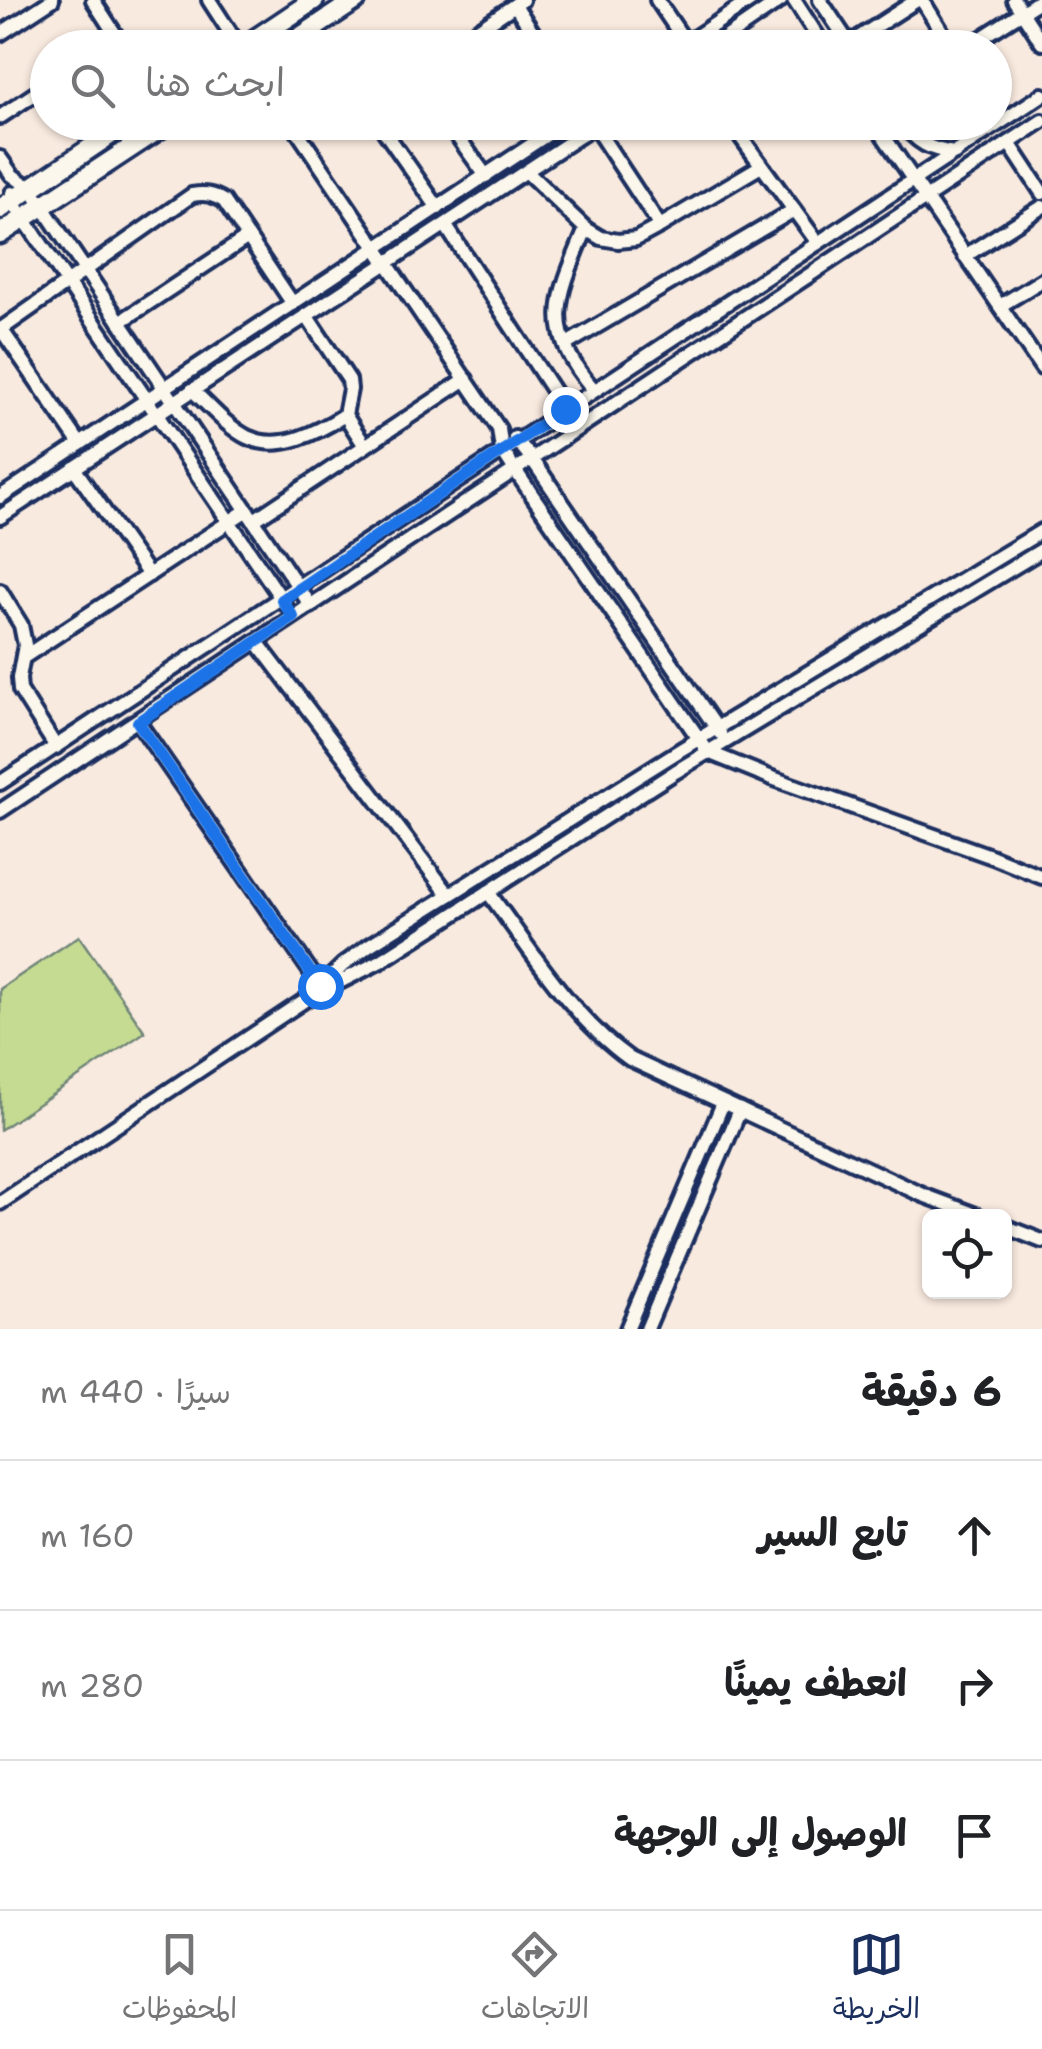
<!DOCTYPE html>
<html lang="ar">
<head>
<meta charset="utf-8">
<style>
	body { margin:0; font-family:"Shantell Sans","Playpen Sans Arabic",sans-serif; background:#f2f2f2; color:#202124; direction:rtl }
	.controls { position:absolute; right:30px; bottom:30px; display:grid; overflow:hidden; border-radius:15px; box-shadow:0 2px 8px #0004 }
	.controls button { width:90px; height:90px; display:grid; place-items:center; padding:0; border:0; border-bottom:2px solid #e0e0e0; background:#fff; color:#202124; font:50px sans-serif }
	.stop { position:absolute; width:30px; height:30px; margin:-22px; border:8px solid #1a73e8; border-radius:50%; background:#fff }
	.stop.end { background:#1a73e8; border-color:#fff; box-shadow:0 2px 10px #0008 }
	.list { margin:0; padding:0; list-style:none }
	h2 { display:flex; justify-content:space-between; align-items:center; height:130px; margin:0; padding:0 40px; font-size:42px }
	h2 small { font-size:32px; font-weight:400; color:#757577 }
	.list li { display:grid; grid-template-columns:65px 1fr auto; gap:30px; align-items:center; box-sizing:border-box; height:150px; padding:0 40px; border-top:2px solid #e0e0e0 }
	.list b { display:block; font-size:38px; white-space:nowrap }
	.list em { font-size:32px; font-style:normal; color:#757577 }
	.icon { flex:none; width:55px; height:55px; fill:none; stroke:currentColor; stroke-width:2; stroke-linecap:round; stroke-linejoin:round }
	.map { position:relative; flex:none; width:1042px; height:1329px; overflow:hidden; direction:ltr }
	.search { position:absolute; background:#fff; box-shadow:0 2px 8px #0004; left:30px; right:30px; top:30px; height:110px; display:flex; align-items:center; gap:25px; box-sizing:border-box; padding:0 35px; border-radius:55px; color:#757577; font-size:38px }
	.sheet { height:580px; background:#fff }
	nav { display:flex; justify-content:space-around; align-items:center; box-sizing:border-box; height:140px; border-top:2px solid #e0e0e0; background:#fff; font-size:28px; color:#757577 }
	nav a { display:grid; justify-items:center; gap:5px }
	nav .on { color:#1b2f5e }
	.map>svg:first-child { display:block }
	.pitch { fill:#c4db91; stroke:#708578; stroke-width:2.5 }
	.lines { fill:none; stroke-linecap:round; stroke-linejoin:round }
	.street-casing { stroke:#1b2f5e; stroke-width:20 }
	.secondary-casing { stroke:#1b2f5e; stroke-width:25 }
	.street { stroke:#fbf7ec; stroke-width:12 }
	.secondary { stroke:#fbf7ec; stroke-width:18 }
	.route { stroke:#1a73e8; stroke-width:12 }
</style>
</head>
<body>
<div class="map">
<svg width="1042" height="1329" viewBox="0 0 1042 1329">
	<rect width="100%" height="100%" fill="#f9eadf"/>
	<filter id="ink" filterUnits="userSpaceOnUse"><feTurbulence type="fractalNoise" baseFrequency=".01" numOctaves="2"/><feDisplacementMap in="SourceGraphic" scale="20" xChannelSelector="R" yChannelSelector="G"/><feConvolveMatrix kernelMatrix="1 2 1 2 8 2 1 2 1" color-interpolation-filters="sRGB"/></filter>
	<g filter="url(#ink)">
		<polygon class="pitch" points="79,936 145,1032 0,1130 0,989"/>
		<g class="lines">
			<g class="street-casing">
				<g id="street">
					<polyline points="93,0 124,48"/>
					<polyline points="209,0 240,48"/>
					<polyline points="657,0 686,43"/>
					<polyline points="794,0 825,48"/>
					<polyline points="820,0 852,48"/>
					<polyline points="922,0 952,48"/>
					<polyline points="1014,0 1042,43"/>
					<polyline points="515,5 543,48"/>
					<polyline points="312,28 326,48"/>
					<polyline points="0,34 52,0"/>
					<polyline points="849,44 917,0"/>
					<polyline points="451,48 522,0"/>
					<polyline points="679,48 751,0"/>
					<polyline points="711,48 781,0"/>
					<polyline points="966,48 1041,0"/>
					<polyline points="0,117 48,85"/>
					<polyline points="291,122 499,429 502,450 515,470 708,752 772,778 993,857 1042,877"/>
					<polyline points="378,122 438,208"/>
					<polyline points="447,122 486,176"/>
					<polyline points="730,122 818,243"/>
					<polyline points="874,122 1042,368"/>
					<path d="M902,122c14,21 29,28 53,31"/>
					<polyline points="595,127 660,226"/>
					<polyline points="1009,143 1042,193"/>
					<polyline points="0,158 12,175 30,188 311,606"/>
					<polyline points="527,172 586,229 601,238 618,241 636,239 660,226 761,166"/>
					<polyline points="12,193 12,201 285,604"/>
					<polyline points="446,226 565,409"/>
					<path d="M586,229c-29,69 -45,99 8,161"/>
					<polyline points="965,256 1042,207"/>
					<polyline points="1000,306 1042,280"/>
					<polyline points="306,315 349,380 350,389 345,415 365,446"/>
					<polyline points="120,322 248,237"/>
					<polyline points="1,329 80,444"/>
					<path d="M0,330l192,-135c13,-2 21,-1 32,6l69,103"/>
					<polyline points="565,345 794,210"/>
					<path d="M192,390c17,15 35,37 55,47 33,16 71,-5 98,-22"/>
					<polyline points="515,438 532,459 720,733"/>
					<polyline points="74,468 149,575"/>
					<polyline points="0,497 566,122"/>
					<polyline points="0,517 601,122"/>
					<polyline points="254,520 466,379"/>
					<polyline points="0,591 21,625 25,645 19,678 20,690 56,747"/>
					<polyline points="257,642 449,895"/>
					<polyline points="24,657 247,510"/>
					<polyline points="138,722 324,991"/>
					<path d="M0,783c348,-228 694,-459 1042,-688"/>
					<polyline points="0,811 1042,121"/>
					<path d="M488,892c42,57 84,126 142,167l293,136 56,21"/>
					<polyline points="317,990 343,965 368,946 682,749 1042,531"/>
					<polyline points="0,1203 308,998 381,961 675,772 1042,550"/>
					<polyline points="1004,1226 1042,1241"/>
					<polyline points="627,1329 723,1103"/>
					<polyline points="647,1329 740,1110"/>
				</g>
			</g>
			<g class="secondary-casing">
				<g id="secondary">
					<polyline points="242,48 314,0"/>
					<polyline points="284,48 356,0"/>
					<polyline points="0,209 129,122"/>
					<polyline points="0,234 170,122"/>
				</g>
			</g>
			<use href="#street" class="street"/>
			<use href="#secondary" class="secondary"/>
		</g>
	</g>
	<g class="lines" filter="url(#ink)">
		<polyline class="route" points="320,986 138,722 293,617 282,600 565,409"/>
	</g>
</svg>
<div class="controls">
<button><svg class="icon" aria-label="locate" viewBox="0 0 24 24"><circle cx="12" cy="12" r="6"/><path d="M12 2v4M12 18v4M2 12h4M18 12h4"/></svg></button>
</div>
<div class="stop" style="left:320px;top:986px"></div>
<div class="stop end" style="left:565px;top:409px"></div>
<div class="search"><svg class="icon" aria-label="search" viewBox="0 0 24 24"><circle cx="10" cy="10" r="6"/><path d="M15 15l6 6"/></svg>ابحث هنا</div>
</div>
<section class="sheet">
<h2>6 دقيقة<small>سيرًا · 440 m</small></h2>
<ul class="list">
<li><svg class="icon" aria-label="ahead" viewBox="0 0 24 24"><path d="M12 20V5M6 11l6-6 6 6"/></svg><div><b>تابع السير</b></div><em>160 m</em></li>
<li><svg class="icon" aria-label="right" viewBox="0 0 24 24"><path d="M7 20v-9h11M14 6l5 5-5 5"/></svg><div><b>انعطف يمينًا</b></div><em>280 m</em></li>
<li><svg class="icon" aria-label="arrive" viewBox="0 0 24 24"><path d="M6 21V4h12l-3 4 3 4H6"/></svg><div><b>الوصول إلى الوجهة</b></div></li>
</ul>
</section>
<nav>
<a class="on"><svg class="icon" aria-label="map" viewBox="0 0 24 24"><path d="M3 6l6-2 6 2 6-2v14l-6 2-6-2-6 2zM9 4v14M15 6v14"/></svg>الخريطة</a>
<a><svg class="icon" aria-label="directions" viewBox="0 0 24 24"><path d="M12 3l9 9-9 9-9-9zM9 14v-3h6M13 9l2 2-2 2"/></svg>الاتجاهات</a>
<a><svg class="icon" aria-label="saved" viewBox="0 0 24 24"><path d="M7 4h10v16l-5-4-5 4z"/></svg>المحفوظات</a>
</nav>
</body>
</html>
